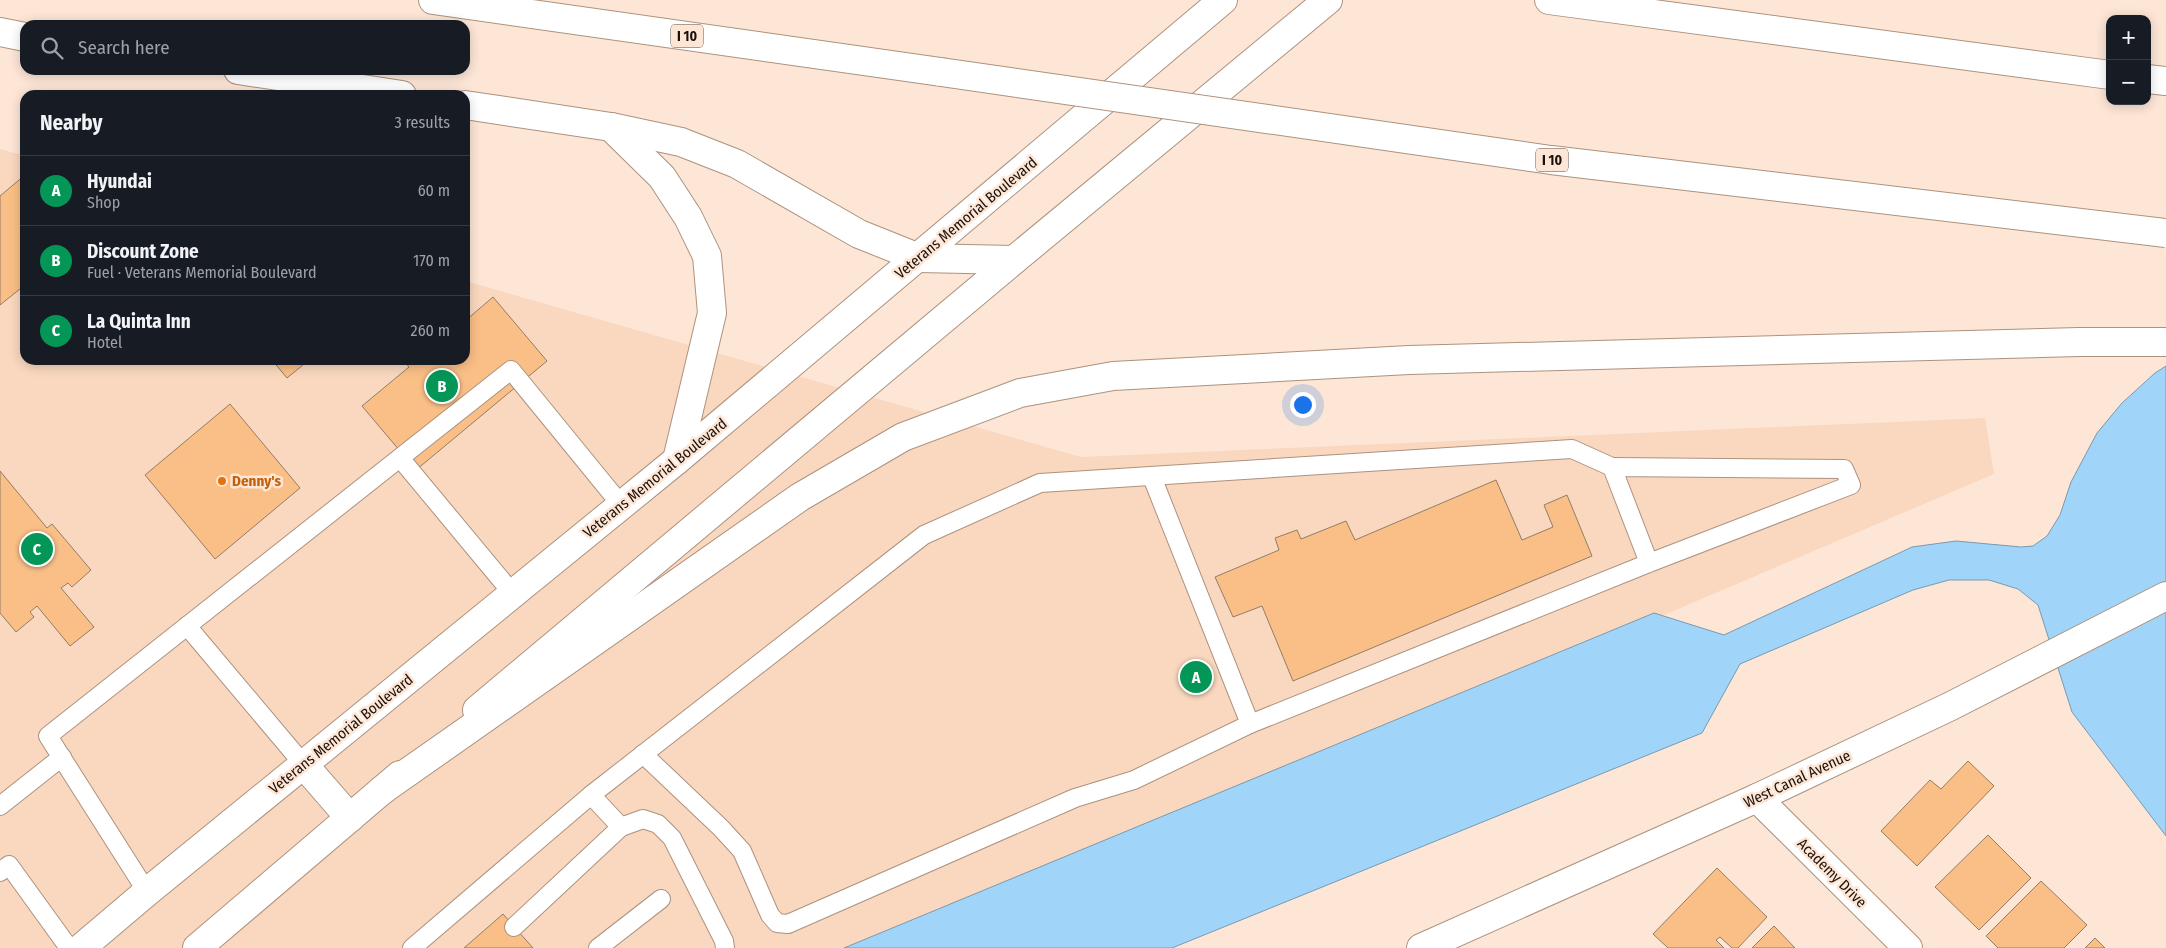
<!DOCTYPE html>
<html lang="en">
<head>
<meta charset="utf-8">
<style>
	body { margin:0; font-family:"Fira Sans Condensed",sans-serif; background:#242831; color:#f1f3f6 }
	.controls { position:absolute; right:15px; top:15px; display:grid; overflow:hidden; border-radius:10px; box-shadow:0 2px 12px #0003 }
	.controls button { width:45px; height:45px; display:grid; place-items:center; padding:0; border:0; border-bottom:1px solid #363941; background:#171b24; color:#f1f3f6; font:25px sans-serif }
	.you { position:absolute; left:1302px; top:404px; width:18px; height:18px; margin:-12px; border:4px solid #fff; border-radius:50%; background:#1a73e8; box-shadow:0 0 0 8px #1a73e833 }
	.badge { display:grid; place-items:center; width:32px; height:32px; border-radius:50%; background:#049657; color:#fff; font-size:16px; font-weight:700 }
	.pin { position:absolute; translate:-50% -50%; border:2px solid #fff; box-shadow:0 1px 5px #0006 }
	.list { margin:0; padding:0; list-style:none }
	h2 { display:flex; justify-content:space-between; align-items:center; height:65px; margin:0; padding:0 20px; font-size:21px }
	h2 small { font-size:16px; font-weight:400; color:#9ea1a6 }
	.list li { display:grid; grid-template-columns:32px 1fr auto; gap:15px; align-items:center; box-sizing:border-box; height:70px; padding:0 20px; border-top:1px solid #363941 }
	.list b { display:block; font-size:19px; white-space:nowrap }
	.list p { margin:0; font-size:16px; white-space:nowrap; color:#9ea1a6 }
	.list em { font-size:16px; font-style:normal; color:#9ea1a6 }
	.icon { flex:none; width:28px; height:28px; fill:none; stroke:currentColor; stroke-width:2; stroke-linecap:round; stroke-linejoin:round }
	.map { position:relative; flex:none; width:2166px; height:948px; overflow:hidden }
	.search { position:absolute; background:#171b24; box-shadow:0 2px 12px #0003; left:20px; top:20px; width:450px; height:55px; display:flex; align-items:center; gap:12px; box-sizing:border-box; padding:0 18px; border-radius:15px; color:#9ea1a6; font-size:19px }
	.panel { position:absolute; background:#171b24; box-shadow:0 2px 12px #0003; left:20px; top:90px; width:450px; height:275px; border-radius:15px }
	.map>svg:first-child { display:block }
	.built { fill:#fad8bf }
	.water { fill:#a0d5f9; stroke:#789ab1 }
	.building { fill:#fabf87; stroke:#937c67 }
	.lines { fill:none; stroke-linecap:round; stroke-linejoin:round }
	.lane-casing { stroke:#ac927f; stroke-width:20 }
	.street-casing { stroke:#ac927f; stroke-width:30 }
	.primary-casing { stroke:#ac927f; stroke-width:30 }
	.highway-casing { stroke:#ac927f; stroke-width:30 }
	.lane { stroke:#fff; stroke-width:18 }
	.street { stroke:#fff; stroke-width:28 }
	.primary { stroke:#fff; stroke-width:28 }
	.highway { stroke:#fff; stroke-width:28 }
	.highway-bridge-casing { stroke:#ac927f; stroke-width:30; stroke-linecap:butt }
	.highway-bridge { stroke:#fff; stroke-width:28 }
	.food-dot { fill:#e8710a; stroke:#fde6d6; stroke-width:2 }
	.labels { text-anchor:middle; stroke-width:5; stroke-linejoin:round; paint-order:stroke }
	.shield { fill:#fde6d6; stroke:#5f5147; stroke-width:1 }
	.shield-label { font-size:14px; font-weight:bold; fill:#1b110a }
	.street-label { font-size:15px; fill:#1b110a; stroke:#fde6d6 }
	.food-label { font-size:15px; font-weight:bold; fill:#c56008; stroke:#fde6d6; text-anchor:start }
</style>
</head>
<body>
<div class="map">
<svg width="2166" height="948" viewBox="0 0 2166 948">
	<rect width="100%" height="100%" fill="#fde6d6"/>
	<polygon class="built" points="0,149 25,156 25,360 465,360 465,281 1081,457 1985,418 1994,474 884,948 0,948"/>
	<polygon class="water" points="2166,366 2166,836 2072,712 2038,605 2018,589 1989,580 1949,580 1913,590 1740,664 1702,733 1172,948 844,948 1654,613 1724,635 1912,547 1956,541 2021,547 2033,546 2047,536 2060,515 2071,482 2097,433 2122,403 2155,373"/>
	<g class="building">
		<polygon points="25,175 25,285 0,305 0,196"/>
		<polygon points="493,297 547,361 416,470 362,406 409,367 403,360 465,360 465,321"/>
		<polygon points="272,360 309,360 287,378"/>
		<polygon points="230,404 300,488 215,559 145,475"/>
		<polygon points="0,471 47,528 52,524 91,570 72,587 68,583 61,588 94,627 70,646 37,606 30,612 34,617 16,632 0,613"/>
		<polygon points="1496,480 1522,540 1553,527 1544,505 1567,495 1592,556 1293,681 1262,606 1233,617 1215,577 1279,550 1275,538 1297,530 1301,539 1346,521 1355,540"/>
		<polygon points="1968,761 1994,786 1917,866 1881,831 1930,780 1941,789"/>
		<polygon points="1988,835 2031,878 1979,930 1935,887"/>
		<polygon points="1717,868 1767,917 1738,948 1732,948 1720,937 1716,940 1724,948 1668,948 1653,934"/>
		<polygon points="2041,881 2087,925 2064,948 1998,948 1986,936"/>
		<polygon points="503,914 533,948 464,948"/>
		<polygon points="1774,926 1795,948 1752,948"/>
		<polygon points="2095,938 2105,948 2085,948"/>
	</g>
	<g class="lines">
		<g class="lane-casing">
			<g id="lane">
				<polyline points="400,458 513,594"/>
				<polyline points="187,626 304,765"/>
				<polyline points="1250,724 1649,563 1851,485 1844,469 1612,467 1649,563"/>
				<polyline points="643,754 721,828 742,851 770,915 777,923 788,924 1075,798 1134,780 1250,724 1152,477"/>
				<polyline points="591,795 621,827"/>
				<polyline points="0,806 62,757"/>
				<polyline points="0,872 9,865 69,948"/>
				<polyline points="147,892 48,736 511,370 622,506"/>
				<polyline points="514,927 621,827 643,819 658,824 672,838 724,941 725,948"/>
				<polyline points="412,948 591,795 924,535 1040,483 1572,449 1612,467"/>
				<polyline points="598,948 661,899"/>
			</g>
		</g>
		<g class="street-casing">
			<g id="street">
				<polyline points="1757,798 1908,948"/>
				<polyline points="1421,948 1757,798 1951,706 2166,596"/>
			</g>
		</g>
		<g class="primary-casing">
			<g id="primary">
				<polyline points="477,710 1014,260 1328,0"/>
				<polyline points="304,765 350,818"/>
				<polyline points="81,948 147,892 677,460 1223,0"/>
				<polyline points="197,948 400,775"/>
			</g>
		</g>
		<g class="highway-casing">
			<g id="highway">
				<polyline points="433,0 941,72"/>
				<polyline points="1549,0 2110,75"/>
				<polyline points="0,32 25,37"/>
				<polyline points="238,70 402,95"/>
				<polyline points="2147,79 2166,81"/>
				<polyline points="465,105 611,127 681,142 737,164 859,234 919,258 1014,260"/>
				<polyline points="611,127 662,177 688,217 707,256 712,313 677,460"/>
				<polyline points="381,791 800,497 903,437 1020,393 1113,376 1409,360 2079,342 2166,342"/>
			</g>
		</g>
		<use href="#lane" class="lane"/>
		<use href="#street" class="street"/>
		<use href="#primary" class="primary"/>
		<use href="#highway" class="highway"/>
		<g class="highway-bridge-casing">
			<polyline id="highway-bridge" points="941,72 1551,160 2166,233"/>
		</g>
		<use href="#highway-bridge" class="highway-bridge"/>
	</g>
	<circle class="food-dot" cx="222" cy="481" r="5"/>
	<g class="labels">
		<g class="shield">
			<rect x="671" y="24.5" width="32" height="23" rx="4"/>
			<rect x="1536" y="148.5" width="32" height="23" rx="4"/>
		</g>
		<g class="shield-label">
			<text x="687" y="41">I 10</text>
			<text x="1552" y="165">I 10</text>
		</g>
		<g class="street-label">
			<text transform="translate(966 218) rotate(-40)" y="5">Veterans Memorial Boulevard</text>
			<text transform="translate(655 478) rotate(-39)" y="5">Veterans Memorial Boulevard</text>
			<text transform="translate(341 734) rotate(-39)" y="5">Veterans Memorial Boulevard</text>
			<text transform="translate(1797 779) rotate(-25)" y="5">West Canal Avenue</text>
			<text transform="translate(1832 873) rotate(45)" y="5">Academy Drive</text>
		</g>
		<g class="food-label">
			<text x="232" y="486">Denny's</text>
		</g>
	</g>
</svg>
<div class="controls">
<button>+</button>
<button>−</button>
</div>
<div class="you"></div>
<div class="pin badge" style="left:1196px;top:677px">A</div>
<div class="pin badge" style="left:442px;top:386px">B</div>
<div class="pin badge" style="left:37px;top:549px">C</div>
<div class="search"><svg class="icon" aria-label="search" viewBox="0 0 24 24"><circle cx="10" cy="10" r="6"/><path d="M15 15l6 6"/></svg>Search here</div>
<section class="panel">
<h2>Nearby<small>3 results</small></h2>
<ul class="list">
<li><span class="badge">A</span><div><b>Hyundai</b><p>Shop</p></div><em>60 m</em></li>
<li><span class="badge">B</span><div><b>Discount Zone</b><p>Fuel · Veterans Memorial Boulevard</p></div><em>170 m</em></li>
<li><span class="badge">C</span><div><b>La Quinta Inn</b><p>Hotel</p></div><em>260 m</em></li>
</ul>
</section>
</div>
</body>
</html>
